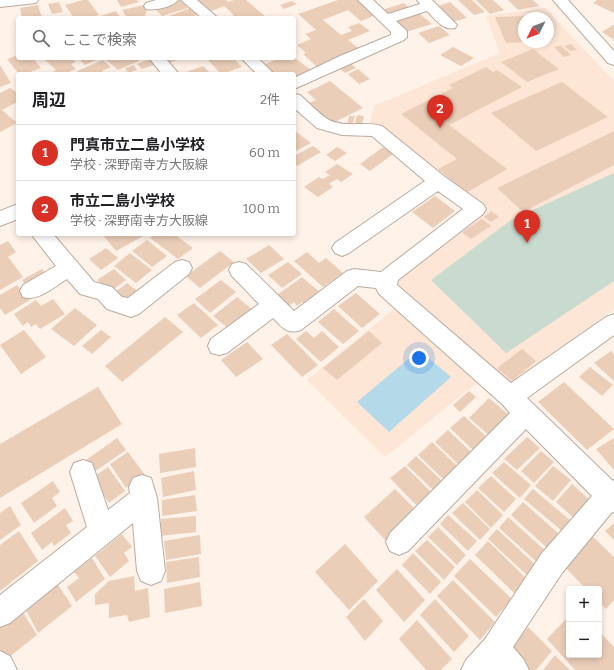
<!DOCTYPE html>
<html lang="ja">
<head>
<meta charset="utf-8">
<style>
	body { margin:0; font-family:Bitter,"Noto Sans JP",serif; background:#f6f6f6; color:#202124 }
	.controls { position:absolute; right:12px; bottom:12px; display:grid; overflow:hidden; border-radius:4px; box-shadow:0 2px 6px #0003 }
	.controls button { width:36px; height:36px; display:grid; place-items:center; padding:0; border:0; border-bottom:1px solid #e0e0e0; background:#fff; color:#202124; font:20px sans-serif }
	.compass { position:absolute; left:518px; top:12px; width:36px; height:36px; border-radius:50%; background:#fff; box-shadow:0 2px 6px #0003; rotate:228deg }
	.you { position:absolute; left:419px; top:358px; width:14px; height:14px; margin:-10px; border:3px solid #fff; border-radius:50%; background:#1a73e8; box-shadow:0 0 0 6px #1a73e833 }
	.badge { display:grid; place-items:center; width:26px; height:26px; border-radius:50%; background:#d93025; color:#fff; font-size:13px; font-weight:700 }
	.pin { position:absolute; translate:-50% -33px; filter:drop-shadow(0 1px 2px #0008) }
	.pin::after { content:''; position:absolute; top:21px; width:14px; height:12px; background:inherit; clip-path:polygon(0 0,100% 0,50% 100%) }
	.list { margin:0; padding:0; list-style:none }
	h2 { display:flex; justify-content:space-between; align-items:center; height:52px; margin:0; padding:0 16px; font-size:17px }
	h2 small { font-size:13px; font-weight:400; color:#757577 }
	.list li { display:grid; grid-template-columns:26px 1fr auto; gap:12px; align-items:center; box-sizing:border-box; height:56px; padding:0 16px; border-top:1px solid #e0e0e0 }
	.list b { display:block; font-size:15px; white-space:nowrap }
	.list p { margin:0; font-size:13px; white-space:nowrap; color:#757577 }
	.list em { font-size:13px; font-style:normal; color:#757577 }
	.icon { flex:none; width:22px; height:22px; fill:none; stroke:currentColor; stroke-width:2; stroke-linecap:round; stroke-linejoin:round }
	.map { position:relative; flex:none; width:614px; height:670px; overflow:hidden }
	.search { position:absolute; background:#fff; box-shadow:0 2px 6px #0003; left:16px; top:16px; width:280px; height:44px; display:flex; align-items:center; gap:10px; box-sizing:border-box; padding:0 14px; border-radius:4px; color:#757577; font-size:15px }
	.panel { position:absolute; background:#fff; box-shadow:0 2px 6px #0003; left:16px; top:72px; width:280px; height:164px; border-radius:4px }
	.map>svg:first-child { display:block }
	.built { fill:#fde6d5; fill-rule:evenodd }
	.green { fill:#c8dbce }
	.water { fill:#b4d9e8 }
	.building { fill:#ebceb8 }
	.lines { fill:none; stroke-linecap:round; stroke-linejoin:round }
	.minor-casing { stroke:#baaba0; stroke-width:2 }
	.major-casing { stroke:#baaba0; stroke-width:2 }
	.minor { fill:#fff; fill-rule:evenodd }
	.major { fill:#fff; fill-rule:evenodd }
</style>
</head>
<body>
<div class="map">
<svg width="614" height="670" viewBox="0 0 614 670">
	<rect width="100%" height="100%" fill="#fff2e8"/>
	<path class="built" d="M545,8l69,73v228l-104,78 -20,-15 -105,85 -78,-77 88,-72 2,-30 87,-69 -92,-75 -23,-8 5,-20 126,-53 -14,-37zM524,18h24v24h-24z"/>
	<polygon class="green" points="614,173 614,281 506,353 431,280 511,220"/>
	<polygon class="water" points="419,350 451,377 389,432 357,402"/>
	<g class="building">
		<polygon points="83,0 88,0 99,15 89,18 74,18 65,5"/>
		<polygon points="117,0 137,0 139,2 121,7"/>
		<polygon points="180,0 188,8 162,16 155,9"/>
		<polygon points="196,0 226,0 228,2 234,0 246,0 266,17 227,18 234,15 224,6 209,12"/>
		<polygon points="338,0 359,0 378,14 361,21 348,10 323,20 341,35 352,31 348,27 359,23 370,31 348,40 362,51 319,69 303,54 306,53 297,45 311,39 305,34 316,30 298,14"/>
		<polygon points="458,0 472,0 485,12 474,15"/>
		<polygon points="476,0 493,0 504,10 490,14"/>
		<polygon points="508,0 533,0 539,6 518,10"/>
		<polygon points="597,0 614,0 614,13 593,3"/>
		<polygon points="292,1 297,4 284,9 280,5"/>
		<polygon points="59,2 63,12 52,14 48,4"/>
		<polygon points="450,2 467,18 452,22 435,7"/>
		<polygon points="404,3 411,10 389,17 382,10"/>
		<polygon points="38,5 42,18 22,18 20,8"/>
		<polygon points="144,5 147,11 144,17 127,18 122,10"/>
		<polygon points="190,8 197,15 188,18 170,18 169,16"/>
		<polygon points="116,11 120,17 94,18"/>
		<polygon points="420,14 432,24 406,32 395,21"/>
		<polygon points="524,16 524,42 506,43 495,17"/>
		<polygon points="613,25 614,25 614,40 602,32"/>
		<polygon points="439,26 450,35 429,43 418,33"/>
		<polygon points="571,44 577,50 570,51 564,46"/>
		<polygon points="561,46 571,55 564,57 554,47"/>
		<polygon points="453,47 474,58 461,66 440,55"/>
		<polygon points="533,49 559,69 527,82 501,62"/>
		<polygon points="18,55 18,58 33,58 41,68 25,74 19,74 7,59"/>
		<polygon points="43,58 72,58 76,62 71,64 76,69 64,74 55,74 53,72 56,70"/>
		<polygon points="78,58 100,58 85,65"/>
		<polygon points="107,58 136,58 139,61 118,70 105,59"/>
		<polygon points="161,58 183,58 166,64"/>
		<polygon points="215,58 233,58 242,67 221,74 208,60"/>
		<polygon points="276,58 295,58 311,70 294,78 294,74 272,74 262,66 277,59"/>
		<polygon points="150,59 154,65 142,69 137,64"/>
		<polygon points="103,60 111,67 102,71 106,74 80,74 77,71"/>
		<polygon points="349,62 356,68 345,73 338,67"/>
		<polygon points="0,65 11,83 0,87"/>
		<polygon points="134,65 137,70 128,73 125,68"/>
		<polygon points="203,66 211,74 181,74"/>
		<polygon points="486,67 493,72 497,70 522,87 449,125 507,169 466,193 438,169 457,159 401,114 453,88 449,85"/>
		<polygon points="358,69 370,79 359,84 348,74"/>
		<polygon points="330,81 363,108 331,124 307,104 316,100 307,92"/>
		<polygon points="562,82 608,117 536,151 491,113"/>
		<polygon points="10,88 16,92 18,91 18,105 15,103 2,110 17,123 0,132 0,93"/>
		<polygon points="357,115 364,116 362,124 355,123"/>
		<polygon points="349,116 355,116 352,126 347,125"/>
		<polygon points="295,131 311,143 294,152 294,132"/>
		<polygon points="614,131 614,165 523,212 497,188"/>
		<polygon points="313,146 321,152 297,166 294,163 294,156"/>
		<polygon points="337,147 347,153 335,161 326,155"/>
		<polygon points="383,147 393,154 370,171 360,164"/>
		<polygon points="337,164 353,174 341,182 337,179 329,184 333,187 318,197 304,187 319,177 323,179 330,175 325,172"/>
		<polygon points="435,196 455,211 433,228 412,212"/>
		<polygon points="491,211 499,217 491,222 484,217"/>
		<polygon points="482,219 491,226 471,239 462,232"/>
		<polygon points="102,234 147,234 116,251"/>
		<polygon points="155,234 174,234 193,248 178,259 150,238"/>
		<polygon points="147,240 167,256 152,267 132,251"/>
		<polygon points="8,241 16,252 8,257 23,277 0,290 0,245"/>
		<polygon points="269,245 284,259 261,273 246,259"/>
		<polygon points="106,248 118,258 101,270 89,259"/>
		<polygon points="220,251 234,262 200,288 186,276"/>
		<polygon points="307,252 319,263 326,258 343,273 323,287 294,261"/>
		<polygon points="130,253 152,270 136,283 114,266"/>
		<polygon points="288,262 302,274 282,288 268,275"/>
		<polygon points="42,269 48,277 28,288 22,280"/>
		<polygon points="114,269 126,280 110,292 97,280"/>
		<polygon points="302,277 321,293 305,305 302,302 297,306 294,302 289,306 277,295"/>
		<polygon points="221,280 236,292 210,313 195,299"/>
		<polygon points="127,283 140,293 125,304 113,294"/>
		<polygon points="17,285 30,300 5,315 0,308 0,295"/>
		<polygon points="356,293 380,314 362,328 338,306"/>
		<polygon points="237,297 253,310 229,329 213,316"/>
		<polygon points="53,299 65,314 40,329 36,324 31,327 28,322 23,326 14,314 36,300 41,306"/>
		<polygon points="194,303 218,325 201,338 177,315"/>
		<polygon points="75,308 97,325 74,346 51,329"/>
		<polygon points="334,309 359,331 343,344 318,322"/>
		<polygon points="165,317 183,332 122,382 105,366"/>
		<polygon points="24,330 46,357 21,374 0,345"/>
		<polygon points="101,330 111,337 92,354 82,346"/>
		<polygon points="306,331 314,338 322,331 339,347 321,362 296,339"/>
		<polygon points="369,331 382,343 337,380 323,368"/>
		<polygon points="287,334 318,365 302,377 271,345"/>
		<polygon points="247,342 263,359 236,377 221,360"/>
		<polygon points="522,349 536,361 512,381 497,368"/>
		<polygon points="611,351 614,354 614,381 594,363"/>
		<polygon points="590,367 613,385 602,396 579,377"/>
		<polygon points="564,382 614,429 587,450 538,402"/>
		<polygon points="98,387 122,424 0,498 0,444"/>
		<polygon points="469,391 476,397 460,412 453,405"/>
		<polygon points="489,398 510,416 490,436 469,418"/>
		<polygon points="464,416 488,438 474,451 450,428"/>
		<polygon points="448,430 472,453 459,465 435,442"/>
		<polygon points="527,437 540,448 517,470 504,459"/>
		<polygon points="117,438 126,450 94,472 86,460"/>
		<polygon points="614,438 614,470 596,449"/>
		<polygon points="432,442 457,466 443,479 418,455"/>
		<polygon points="195,448 196,467 160,473 159,454"/>
		<polygon points="541,451 554,462 534,483 521,471"/>
		<polygon points="128,452 145,475 126,488 110,464"/>
		<polygon points="416,456 442,481 433,490 407,465"/>
		<polygon points="504,462 531,485 520,498 492,473"/>
		<polygon points="405,466 431,492 416,505 390,478"/>
		<polygon points="553,466 571,480 553,501 535,486"/>
		<polygon points="108,467 125,491 109,503 92,478"/>
		<polygon points="194,471 196,490 163,497 161,478"/>
		<polygon points="491,476 516,499 504,512 478,488"/>
		<polygon points="53,481 60,492 52,498 57,506 34,523 21,503"/>
		<polygon points="572,484 592,502 576,520 556,502"/>
		<polygon points="395,489 418,512 387,542 364,517"/>
		<polygon points="533,489 571,521 562,531 524,499"/>
		<polygon points="477,490 503,515 491,528 465,502"/>
		<polygon points="195,495 197,511 162,516 162,500"/>
		<polygon points="523,502 559,534 547,548 511,515"/>
		<polygon points="463,503 490,529 480,540 452,513"/>
		<polygon points="10,506 21,525 0,540 0,513"/>
		<polygon points="65,508 73,521 66,525 71,533 54,546 52,542 42,550 31,533"/>
		<polygon points="448,515 477,541 468,551 440,524"/>
		<polygon points="196,516 196,532 160,536 161,519"/>
		<polygon points="508,517 549,554 540,565 499,528"/>
		<polygon points="614,523 614,540 605,531"/>
		<polygon points="438,527 466,555 457,565 428,537"/>
		<polygon points="497,529 539,568 530,578 488,539"/>
		<polygon points="19,531 38,561 0,591 0,545"/>
		<polygon points="122,534 132,547 124,553 129,561 110,577 95,556"/>
		<polygon points="200,535 201,554 166,560 164,541"/>
		<polygon points="592,536 614,557 614,600 606,609 599,602 599,589 586,589 563,565"/>
		<polygon points="427,540 455,567 444,580 415,551"/>
		<polygon points="488,541 527,579 514,593 475,555"/>
		<polygon points="345,544 378,581 349,610 315,572"/>
		<polygon points="413,553 441,582 430,594 402,565"/>
		<polygon points="199,557 200,577 167,583 166,562"/>
		<polygon points="92,558 105,579 76,602 67,587 79,578 74,572"/>
		<polygon points="470,559 512,599 496,617 454,576"/>
		<polygon points="397,569 425,600 404,622 376,590"/>
		<polygon points="134,576 135,591 148,588 150,617 129,622 127,615 109,618 109,603 95,605 95,594 109,581"/>
		<polygon points="453,580 495,622 480,640 437,596"/>
		<polygon points="200,582 202,606 165,613 164,589"/>
		<polygon points="57,583 72,606 38,633 25,608"/>
		<polygon points="364,599 383,621 365,641 346,617"/>
		<polygon points="435,599 469,636 454,652 420,615"/>
		<polygon points="21,609 37,635 4,661 0,652 0,625"/>
		<polygon points="569,616 569,655 599,655 599,631 614,647 614,670 575,670 547,639"/>
		<polygon points="417,620 452,659 441,670 426,670 399,639"/>
		<polygon points="528,627 552,651 536,670 523,670 507,653"/>
		<polygon points="555,655 570,670 543,670"/>
	</g>
	<g class="lines">
		<g class="minor-casing">
			<g id="minor">
				<polygon points="0,0 38,0 36,3 0,7"/>
				<path d="M156,0h22c-5,7 -24,11 -32,9l-2,-3 2,-3z"/>
				<polygon points="181,0 197,0 218,18 202,18"/>
				<path d="M358,0h15l15,14 32,-10 -3,-4h15l25,25 -2,3c-12,3 -20,-9 -28,-17l-31,10 11,10v6l-3,3 -110,49v-11l46,-22 51,-21v-3z"/>
				<polygon points="149,58 165,58 179,74 162,74"/>
				<polygon points="241,58 258,58 274,74 257,74"/>
				<path d="M294,94l6,1c9,8 19,19 29,25 16,8 36,1 53,6l63,51 38,27 3,5 -3,5 -85,66 -1,5 114,98 95,-66 8,-3v21l-87,63 86,83 1,-1v33l-2,-1 -50,61 -49,74 11,13 5,10h-68l5,-10 19,-21 57,-86 50,-57 -66,-67 -118,122 -9,4 -9,-4 -4,-9 4,-9 120,-120 -8,-9 -123,-110 -3,-6 -18,-2 -57,44c-14,5 -19,-3 -28,-12l-46,35 -8,2 -8,-2 -3,-7 3,-7 48,-35 -27,-28 -3,-6 3,-6 7,-2 7,2 48,47 53,-40 7,-2 27,3 82,-63 -25,-18 -89,62 -7,3 -7,-3 -3,-5 3,-5 90,-62 -53,-45 -30,-1 -25,-7 -23,-20z"/>
				<polygon points="18,204 18,219 0,226 0,211"/>
				<path d="M31,234h22l41,48 18,5 10,10 6,1 47,-36 7,-2 7,2 3,6 -3,6 -50,40 -8,3 -24,-8 -9,-10 -18,-5 -13,-15c-13,8 -29,23 -44,18l-3,-6 3,-6 33,-19z"/>
				<polygon points="83,460 92,463 108,510 130,493 129,487 133,478 142,475 151,478 157,498 165,571 161,581 151,585 141,581 137,571 133,523 10,623 0,627 0,595 87,527 70,472 74,463"/>
				<polygon points="0,651 10,656 17,670 0,670"/>
			</g>
		</g>
		<g class="major-casing">
			<polygon id="major" points="553,0 568,0 614,51 614,65 608,63"/>
		</g>
		<use href="#minor" class="minor"/>
		<use href="#major" class="major"/>
	</g>
</svg>
<div class="controls">
<button>+</button>
<button>−</button>
</div>
<svg class="compass" viewBox="-18 -18 36 36"><path d="M0-13l5 13h-10z" fill="#e53935"/><path d="M0 13l5-13h-10z" fill="#757577"/></svg>
<div class="you"></div>
<div class="pin badge" style="left:527px;top:243px">1</div>
<div class="pin badge" style="left:440px;top:128px">2</div>
<div class="search"><svg class="icon" aria-label="search" viewBox="0 0 24 24"><circle cx="10" cy="10" r="6"/><path d="M15 15l6 6"/></svg>ここで検索</div>
<section class="panel">
<h2>周辺<small>2件</small></h2>
<ul class="list">
<li><span class="badge">1</span><div><b>門真市立二島小学校</b><p>学校 · 深野南寺方大阪線</p></div><em>60 m</em></li>
<li><span class="badge">2</span><div><b>市立二島小学校</b><p>学校 · 深野南寺方大阪線</p></div><em>100 m</em></li>
</ul>
</section>
</div>
</body>
</html>
